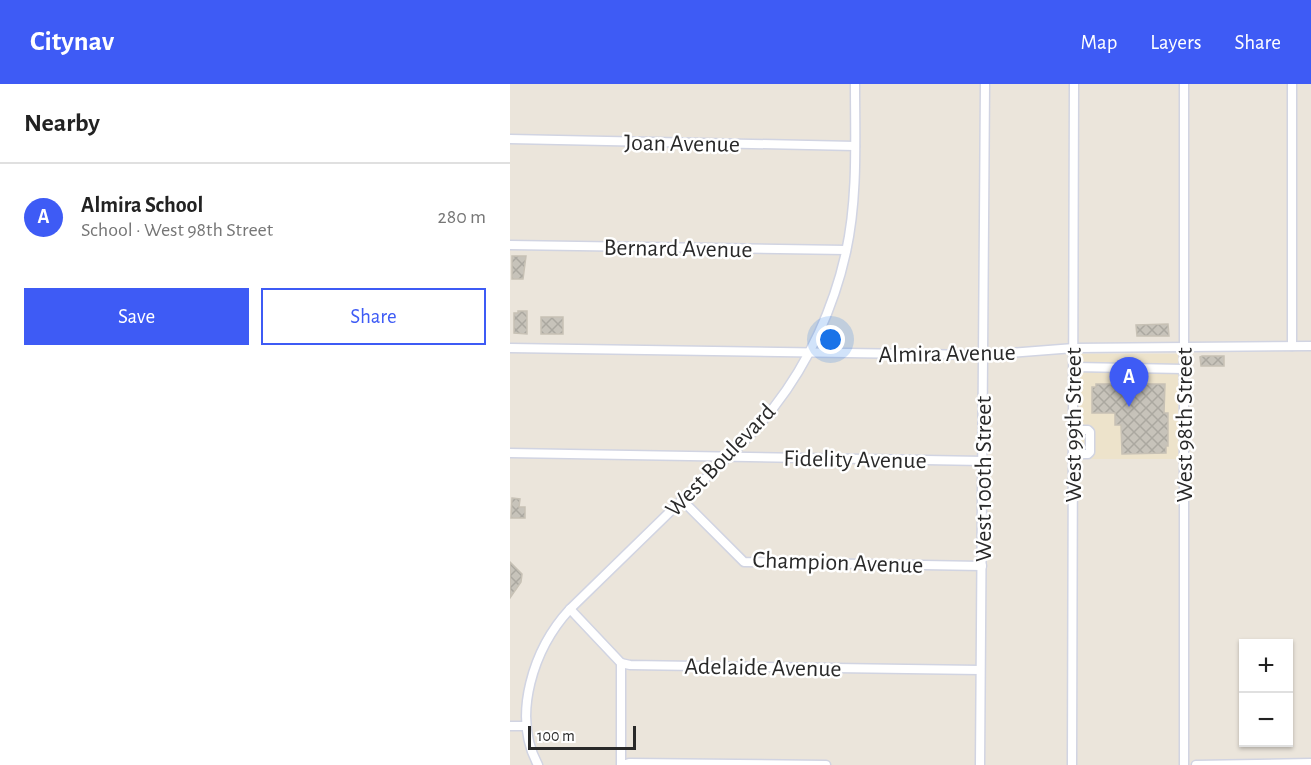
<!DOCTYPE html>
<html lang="en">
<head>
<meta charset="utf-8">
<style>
	body { margin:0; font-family:"Alegreya Sans",sans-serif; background:#f6f6f6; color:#222 }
	.controls { position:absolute; right:18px; bottom:18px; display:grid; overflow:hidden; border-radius:0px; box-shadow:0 2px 4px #0004 }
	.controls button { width:54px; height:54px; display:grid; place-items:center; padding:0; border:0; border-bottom:2px solid #e0e0e0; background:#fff; color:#222; font:30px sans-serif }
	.scale { position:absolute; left:18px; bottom:15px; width:108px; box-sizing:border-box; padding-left:6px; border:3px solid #292929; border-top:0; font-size:16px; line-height:21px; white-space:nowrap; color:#292929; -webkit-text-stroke:4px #fff; paint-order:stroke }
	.you { position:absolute; left:321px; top:256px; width:21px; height:21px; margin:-15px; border:4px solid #fff; border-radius:50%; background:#1a73e8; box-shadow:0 0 0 9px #1a73e833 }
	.badge { display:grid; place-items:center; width:39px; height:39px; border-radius:50%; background:#3e5bf5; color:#fff; font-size:20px; font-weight:700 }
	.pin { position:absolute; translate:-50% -50px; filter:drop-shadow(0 2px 3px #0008) }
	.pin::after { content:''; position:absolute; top:32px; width:21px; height:18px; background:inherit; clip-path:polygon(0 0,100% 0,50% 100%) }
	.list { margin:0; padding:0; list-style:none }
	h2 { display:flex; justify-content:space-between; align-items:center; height:78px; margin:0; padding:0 24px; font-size:26px }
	h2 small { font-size:20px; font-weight:400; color:#767676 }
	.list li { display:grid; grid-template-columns:39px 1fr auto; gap:18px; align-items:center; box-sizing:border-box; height:108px; padding:0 24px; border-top:2px solid #e0e0e0 }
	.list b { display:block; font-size:22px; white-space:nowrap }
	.list p { margin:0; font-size:20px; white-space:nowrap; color:#767676 }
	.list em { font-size:20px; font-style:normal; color:#767676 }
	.actions { display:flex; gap:12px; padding:18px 24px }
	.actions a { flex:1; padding:14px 0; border:2px solid #3e5bf5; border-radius:0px; text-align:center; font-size:21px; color:#3e5bf5 }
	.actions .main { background:#3e5bf5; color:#fff }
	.map { position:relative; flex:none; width:801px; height:681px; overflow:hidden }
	header { display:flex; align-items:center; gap:36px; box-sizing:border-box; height:84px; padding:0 30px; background:#3e5bf5; color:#fff }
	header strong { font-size:28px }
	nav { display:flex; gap:33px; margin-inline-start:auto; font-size:21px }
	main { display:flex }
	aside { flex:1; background:#fff }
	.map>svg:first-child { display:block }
	.education { fill:#ede3cb }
	.building { fill:url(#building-cross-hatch); stroke:#c7c1b5; stroke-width:1.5 }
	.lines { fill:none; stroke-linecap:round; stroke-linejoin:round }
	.minor-casing { stroke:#d1d4e2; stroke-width:11 }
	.minor { stroke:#fff; stroke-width:8 }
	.labels { text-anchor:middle; stroke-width:5; stroke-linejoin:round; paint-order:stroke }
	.street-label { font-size:24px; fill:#292929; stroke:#fff }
</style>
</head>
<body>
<header>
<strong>Citynav</strong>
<nav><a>Map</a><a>Layers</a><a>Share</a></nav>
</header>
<main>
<aside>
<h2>Nearby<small></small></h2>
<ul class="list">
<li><span class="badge">A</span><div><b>Almira School</b><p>School · West 98th Street</p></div><em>280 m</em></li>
</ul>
<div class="actions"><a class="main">Save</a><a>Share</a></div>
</aside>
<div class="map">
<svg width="801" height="681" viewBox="0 0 801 681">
	<defs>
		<pattern id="building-cross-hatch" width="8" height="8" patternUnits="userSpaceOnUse" patternTransform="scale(1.5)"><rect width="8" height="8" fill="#c7c3ba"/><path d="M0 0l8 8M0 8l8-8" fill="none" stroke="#aba8a0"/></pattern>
	</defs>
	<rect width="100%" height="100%" fill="#ebe5db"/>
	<rect class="education" x="570" y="270" width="98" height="105"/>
	<g class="building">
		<polygon points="2,172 16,172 13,195 2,195"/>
		<polygon points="8,227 17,227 17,250 4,249 4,229 8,229"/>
		<rect x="31" y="233" width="22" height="17"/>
		<polygon points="658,240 659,252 627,252 626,241"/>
		<polygon points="692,272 714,272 714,282 691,282 690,273"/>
		<polygon points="586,300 655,300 654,329 658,329 658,362 656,362 656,369 612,370 611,341 605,341 605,329 582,329 582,303 586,303"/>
		<polygon points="2,414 10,415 9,423 15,423 15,434 1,434"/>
		<polygon points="0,478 12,490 11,498 0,514"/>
	</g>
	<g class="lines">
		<g class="minor-casing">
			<g id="minor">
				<polyline points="674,0 674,681"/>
				<polyline points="0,55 345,62"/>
				<polyline points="0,161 336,166"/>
				<polyline points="782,262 782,0"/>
				<polyline points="0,264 473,271 564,264 801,262"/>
				<polyline points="564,283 674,285"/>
				<polyline points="0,369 474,377"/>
				<polyline points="563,370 578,370 580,368 580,348 578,346 563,346"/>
				<polyline points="172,416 234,478 472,482"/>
				<polyline points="60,525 111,579 120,581 470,586"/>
				<polyline points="111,579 111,681"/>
				<polyline points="0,642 16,642"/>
				<path d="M28,681c-27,-50 -4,-117 32,-156 37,-36 74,-72 111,-108 32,-30 66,-59 93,-94 35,-45 60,-100 72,-155 12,-55 9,-112 9,-168"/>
				<polyline points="113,681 119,679 316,681"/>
				<polyline points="470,681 475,0"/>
				<polyline points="562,681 564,0"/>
				<polyline points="686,681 801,679"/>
			</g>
		</g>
		<use href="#minor" class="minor"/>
	</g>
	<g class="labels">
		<g class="street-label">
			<text transform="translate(172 59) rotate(1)" y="8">Joan Avenue</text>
			<text transform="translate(168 164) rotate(1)" y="8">Bernard Avenue</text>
			<text transform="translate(437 269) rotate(-1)" y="8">Almira Avenue</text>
			<text transform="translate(563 341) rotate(-90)" y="8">West 99th Street</text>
			<text transform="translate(674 341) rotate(-90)" y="8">West 98th Street</text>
			<text transform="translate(345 375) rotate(1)" y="8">Fidelity Avenue</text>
			<text transform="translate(210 376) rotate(-46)" y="8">West Boulevard</text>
			<text transform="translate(473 395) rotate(-90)" y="8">West 100th Street</text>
			<text transform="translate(328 478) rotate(2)" y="8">Champion Avenue</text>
			<text transform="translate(253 583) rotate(1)" y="8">Adelaide Avenue</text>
		</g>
	</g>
</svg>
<div class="controls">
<button>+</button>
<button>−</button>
</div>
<div class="scale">100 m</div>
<div class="you"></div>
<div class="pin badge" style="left:619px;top:323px">A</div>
</div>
</main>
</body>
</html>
